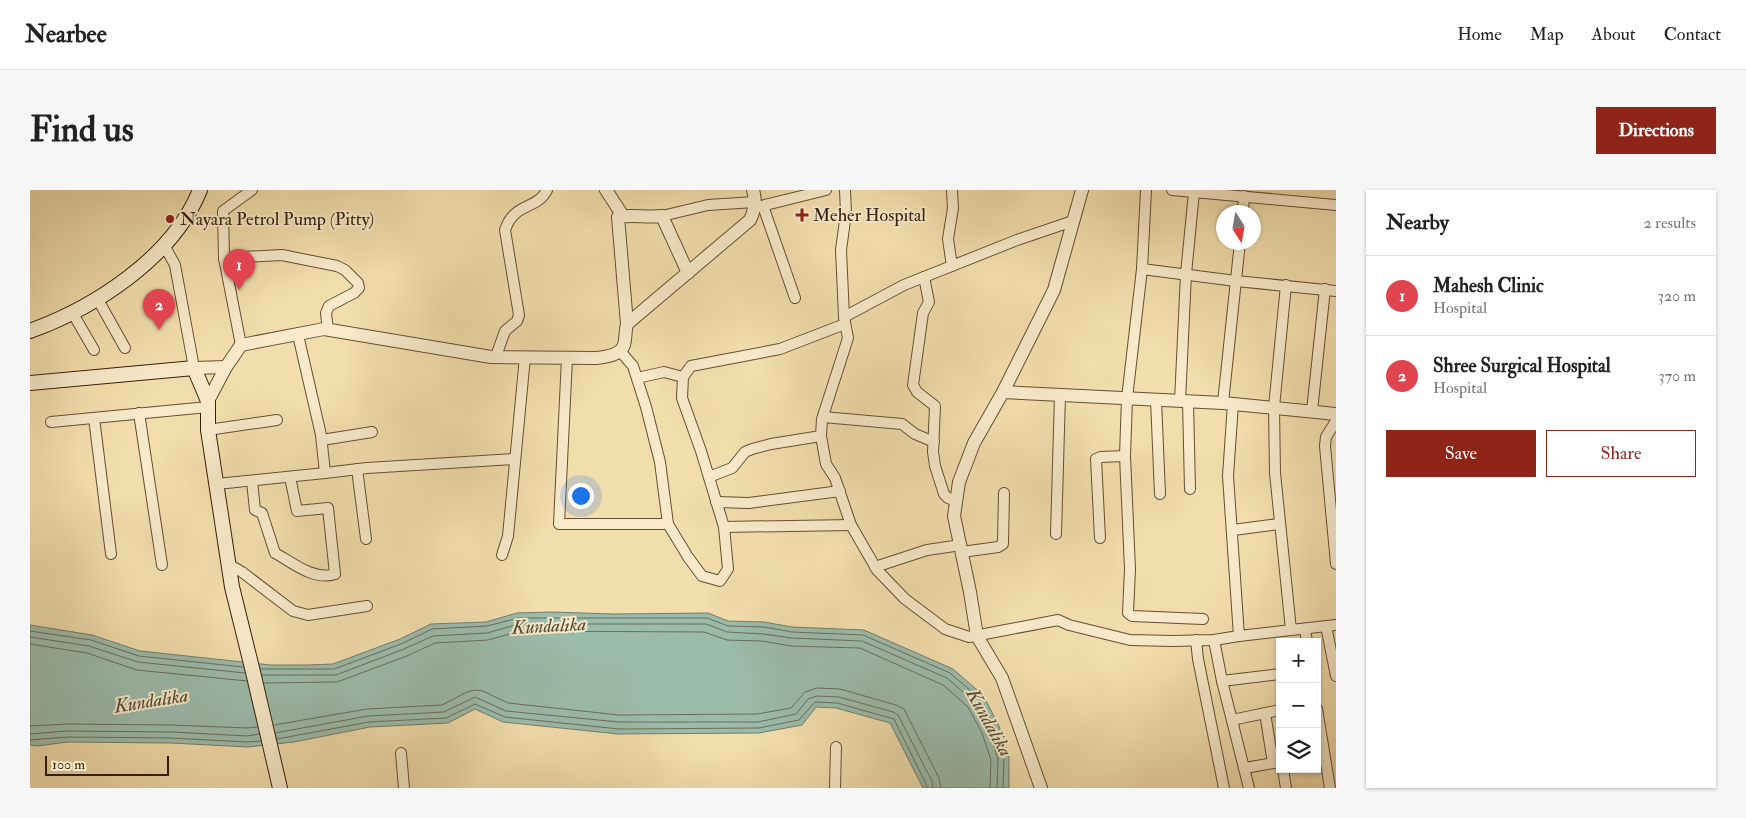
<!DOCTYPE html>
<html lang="en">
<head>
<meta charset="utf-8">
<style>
	body { margin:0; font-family:"IM FELL Double Pica",serif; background:#f6f6f6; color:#222 }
	.controls { position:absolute; right:15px; bottom:15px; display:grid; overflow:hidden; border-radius:0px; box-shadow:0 1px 4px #0004 }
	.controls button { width:45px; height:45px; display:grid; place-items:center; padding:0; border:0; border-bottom:1px solid #e0e0e0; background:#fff; color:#222; font:25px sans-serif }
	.compass { position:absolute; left:1186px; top:15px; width:45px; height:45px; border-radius:50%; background:#fff; box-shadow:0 1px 4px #0004; rotate:169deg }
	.scale { position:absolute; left:15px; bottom:12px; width:124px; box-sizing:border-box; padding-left:5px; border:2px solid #37200a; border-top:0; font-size:14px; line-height:18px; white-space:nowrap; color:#37200a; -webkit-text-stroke:4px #f7e9c9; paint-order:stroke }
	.you { position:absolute; left:550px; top:305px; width:18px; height:18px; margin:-12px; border:4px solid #fff; border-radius:50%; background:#1a73e8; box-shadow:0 0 0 8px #1a73e833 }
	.badge { display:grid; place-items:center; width:32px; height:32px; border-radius:50%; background:#8f2418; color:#fff; font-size:16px; font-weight:700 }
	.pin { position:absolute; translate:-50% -41px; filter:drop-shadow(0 1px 2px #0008) }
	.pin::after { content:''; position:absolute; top:26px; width:18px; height:15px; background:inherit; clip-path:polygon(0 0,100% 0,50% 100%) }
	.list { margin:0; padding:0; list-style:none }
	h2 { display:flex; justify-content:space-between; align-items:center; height:65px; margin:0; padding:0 20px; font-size:21px }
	h2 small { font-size:16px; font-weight:400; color:#767676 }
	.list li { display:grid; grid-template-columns:32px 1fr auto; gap:15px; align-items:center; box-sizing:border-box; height:80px; padding:0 20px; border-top:1px solid #e0e0e0 }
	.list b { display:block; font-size:19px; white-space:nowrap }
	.list p { margin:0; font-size:16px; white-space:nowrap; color:#767676 }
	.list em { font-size:16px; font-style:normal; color:#767676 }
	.actions { display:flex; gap:10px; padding:15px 20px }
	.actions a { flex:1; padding:11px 0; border:1px solid #8f2418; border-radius:0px; text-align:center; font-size:18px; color:#8f2418 }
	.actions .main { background:#8f2418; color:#fff }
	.icon { flex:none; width:28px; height:28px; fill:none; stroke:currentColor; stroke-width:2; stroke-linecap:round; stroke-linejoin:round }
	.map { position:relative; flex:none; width:1306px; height:598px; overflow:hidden; border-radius:0px }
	header { display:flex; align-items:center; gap:30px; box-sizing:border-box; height:70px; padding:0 25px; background:#fff; border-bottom:1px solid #e0e0e0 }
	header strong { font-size:24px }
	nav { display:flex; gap:28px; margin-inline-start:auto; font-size:18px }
	.intro { display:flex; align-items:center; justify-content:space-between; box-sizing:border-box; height:120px; padding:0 30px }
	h1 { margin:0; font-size:35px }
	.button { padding:12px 22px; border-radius:0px; background:#8f2418; color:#fff; font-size:18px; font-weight:700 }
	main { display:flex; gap:30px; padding:0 30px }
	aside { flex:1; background:#fff; border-radius:0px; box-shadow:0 1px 4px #0004 }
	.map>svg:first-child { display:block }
	.water { fill:#9bbbab; stroke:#737d6b }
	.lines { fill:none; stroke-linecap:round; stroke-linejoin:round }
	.shore { stroke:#696e5a; stroke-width:1 }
	.minor-casing { stroke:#664f32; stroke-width:12 }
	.tertiary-casing { stroke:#664f32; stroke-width:14 }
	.secondary-casing { stroke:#37200a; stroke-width:16 }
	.minor { stroke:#f7e9c9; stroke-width:10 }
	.tertiary { stroke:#f7e9c9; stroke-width:12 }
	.secondary { stroke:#f7e9c9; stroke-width:14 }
	.poi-dot { fill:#8f2418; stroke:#f7e9c9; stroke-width:2 }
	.labels { text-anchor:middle; stroke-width:4; stroke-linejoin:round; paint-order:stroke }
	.poi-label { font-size:18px; fill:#37200a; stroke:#f7e9c9; text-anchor:start }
	.water-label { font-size:19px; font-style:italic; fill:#554e3a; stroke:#f7e9c9 }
</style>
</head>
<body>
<header>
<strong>Nearbee</strong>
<nav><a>Home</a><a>Map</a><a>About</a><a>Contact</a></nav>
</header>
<div class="intro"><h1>Find us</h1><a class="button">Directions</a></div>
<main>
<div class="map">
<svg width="1306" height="598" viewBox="0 0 1306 598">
	<rect width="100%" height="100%" fill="#f2ddac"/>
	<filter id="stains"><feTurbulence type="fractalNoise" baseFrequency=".004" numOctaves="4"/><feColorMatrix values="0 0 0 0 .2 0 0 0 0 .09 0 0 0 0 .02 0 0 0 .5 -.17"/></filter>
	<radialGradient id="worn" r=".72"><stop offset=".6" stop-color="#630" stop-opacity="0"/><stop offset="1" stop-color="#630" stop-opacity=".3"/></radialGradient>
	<polygon class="water" points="521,422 584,424 678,423 698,431 734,432 762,437 834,440 923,479 953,505 969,536 979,567 979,598 893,598 860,533 806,518 786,517 772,535 729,543 588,544 473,532 445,519 418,533 340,537 264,552 218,557 141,553 38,552 7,556 0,555 0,435 62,445 110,461 241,475 277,475 303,474 370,449 401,434 456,432 487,423"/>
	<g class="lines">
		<g class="shore">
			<polyline points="0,441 61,450 109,466 213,477"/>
			<polyline points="0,447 59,456 108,472 215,483"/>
			<polyline points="0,454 57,463 107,480 217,491"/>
			<polyline points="231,479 304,479 371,454 402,439 457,436 488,428 677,428 698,436 734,437 762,442 833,445 920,483 949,508 965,538 974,568 973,598"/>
			<polyline points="232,485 306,485 374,459 403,446 457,443 489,434 676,434 697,442 733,444 762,448 832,451 917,488 944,512 959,541 968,569 967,598"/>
			<polyline points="234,493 307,492 377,466 405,453 458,450 490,441 674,442 697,450 732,451 761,456 830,458 913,495 938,517 952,543 961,570 960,598"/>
			<polyline points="244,535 337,519 412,515 437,502 445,500 453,501 478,513 589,525 727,524 761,518 775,502 787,498 810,499 866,515 874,519 909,588 911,598"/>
			<polyline points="0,536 38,534 142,535 217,538 227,537"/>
			<polyline points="245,543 338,526 414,522 445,507 476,521 589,532 728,532 766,524 778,509 787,506 809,507 863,522 868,525 902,591 903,598"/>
			<polyline points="0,544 38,541 142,542 217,546 229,544"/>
			<polyline points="247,549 339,532 416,528 445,514 475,527 589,539 729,538 769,530 785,512 807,513 864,529 896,594 897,598"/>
			<polyline points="0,550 38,547 141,548 217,552 231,551"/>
		</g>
		<g class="minor-casing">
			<g id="minor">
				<polyline points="815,0 816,23 811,60 814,127 874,95 987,50 1043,31"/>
				<polyline points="922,0 923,18 918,49 922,76"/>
				<polyline points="1116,0 1112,79 1097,208 1095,266 1100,379 1098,423 1102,426 1173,429"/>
				<polyline points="1142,0 1306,15"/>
				<polyline points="733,16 765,108"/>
				<polyline points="727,17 796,0"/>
				<polyline points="1213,22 1214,6"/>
				<polyline points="632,26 678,15 725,12"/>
				<polyline points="134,55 145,75 164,178"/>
				<polyline points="194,68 252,65 307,76 315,80 328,93 329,98 324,103 299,116 296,123 298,140"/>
				<polyline points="1112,79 1206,91 1306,101"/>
				<polyline points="894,87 899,112 893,123 883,195 887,202 905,216 903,262 905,276 914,304 918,308 926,311"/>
				<polyline points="67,108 95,158"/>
				<polyline points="42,122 64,160"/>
				<polyline points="814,127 818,148 792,229 791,246 796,274 805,288 821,335 847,380 875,409 915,439 939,447 1028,430 1039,435 1100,450 1143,451 1184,450 1209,446"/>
				<polyline points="211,155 194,68 193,21 222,0"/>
				<path d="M466,166l9,-25 12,-10 2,-6 -14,-85c9,-28 32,-20 42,-40"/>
				<polyline points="537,168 529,334 638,334 630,272 616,217 603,176 590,161"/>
				<polyline points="607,188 634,182 653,187"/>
				<polyline points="1126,210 1130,304"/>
				<polyline points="1150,211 1156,84 1164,2"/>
				<polyline points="1158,211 1160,299"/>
				<polyline points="1193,213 1210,52"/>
				<polyline points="1203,214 1198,286 1209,446 1261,440 1245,283 1244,217 1256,95"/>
				<polyline points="1282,221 1295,99"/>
				<polyline points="109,223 132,375"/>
				<polyline points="793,227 872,234 885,244 904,252"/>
				<polyline points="64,228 81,364"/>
				<polyline points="1306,231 1296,247 1295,256 1306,374"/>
				<polyline points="21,232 178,217"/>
				<polyline points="178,240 247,230"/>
				<polyline points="292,250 342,242"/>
				<polyline points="327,279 336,349"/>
				<polyline points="295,283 337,278 484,269"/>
				<polyline points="679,287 702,278 715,262 722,259 741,254 791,246"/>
				<path d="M222,291l3,29 7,3 13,40c18,10 39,28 60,21l-7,-66 -31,3 -7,-34"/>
				<polyline points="187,294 295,283 291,245 268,145"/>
				<polyline points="686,312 719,313 810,301"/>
				<polyline points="638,334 658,367 672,386 690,391 698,379 694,337 671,261 652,208 653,187 661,176 750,159 815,134"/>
				<polyline points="694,337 821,335"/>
				<polyline points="1203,340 1249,334"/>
				<polyline points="1026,344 1030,205"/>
				<polyline points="1070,348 1066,269 1071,267 1095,266"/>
				<polyline points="932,362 968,357 973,354 974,303"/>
				<polyline points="472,365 478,346 495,167"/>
				<polyline points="198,374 212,382 263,421 278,425 337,416"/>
				<polyline points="845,377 897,360 931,355"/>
				<polyline points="1296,436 1306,486"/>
				<polyline points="1275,439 1277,452"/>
				<polyline points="1261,440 1306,435"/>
				<polyline points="1166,450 1168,469 1194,598"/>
				<polyline points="1184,450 1192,491 1219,598"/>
				<polyline points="1192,491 1250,484"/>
				<polyline points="1287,519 1300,598"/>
				<polyline points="1235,523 1243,573"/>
				<polyline points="1202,530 1250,520"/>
				<polyline points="371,563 374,598"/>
				<polyline points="1215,578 1249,572"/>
				<polyline points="1253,579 1256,598"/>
				<polyline points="805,598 806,557"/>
			</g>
		</g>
		<g class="tertiary-casing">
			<g id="tertiary">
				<polyline points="576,0 593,26"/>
				<path d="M597,134l-9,-107c15,-3 29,1 44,-1l26,57"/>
				<polyline points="164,178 196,177"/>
				<polyline points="973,202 1193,213 1306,224"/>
				<path d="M178,211l18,-34 15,-22 83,-16 167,28 105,1c10,-1 25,-3 28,-13 2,-7 1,-14 3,-21l123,-104c5,-10 6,-20 3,-30"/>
				<polyline points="1011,598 972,488 947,446 940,402 924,326 929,292 944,253 973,202 1024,100 1052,0"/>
			</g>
		</g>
		<g class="secondary-casing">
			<g id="secondary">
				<path d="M0,141c66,-24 143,-74 170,-141"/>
				<polyline points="0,193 164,178 178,211 178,240 202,397 223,482 250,598"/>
			</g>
		</g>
		<use href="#minor" class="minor"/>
		<use href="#tertiary" class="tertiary"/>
		<use href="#secondary" class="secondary"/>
	</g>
	<g class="poi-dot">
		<path d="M769.5 17.5h5v5h5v5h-5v5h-5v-5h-5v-5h5z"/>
		<circle cx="140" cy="29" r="5"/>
	</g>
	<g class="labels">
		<g class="poi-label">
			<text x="783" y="31">Meher Hospital</text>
			<text x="150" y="35">Nayara Petrol Pump (Pitty)</text>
		</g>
		<g class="water-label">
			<text transform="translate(519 435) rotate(-3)" y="7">Kundalika</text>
			<text transform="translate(121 510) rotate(-9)" y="7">Kundalika</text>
			<text transform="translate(960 532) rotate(61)" y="7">Kundalika</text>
		</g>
	</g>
	<rect width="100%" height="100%" filter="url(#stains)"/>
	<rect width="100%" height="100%" fill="url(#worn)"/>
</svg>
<div class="controls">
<button>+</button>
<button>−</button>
<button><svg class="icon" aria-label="layers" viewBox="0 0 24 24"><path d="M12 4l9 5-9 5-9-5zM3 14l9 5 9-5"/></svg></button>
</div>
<svg class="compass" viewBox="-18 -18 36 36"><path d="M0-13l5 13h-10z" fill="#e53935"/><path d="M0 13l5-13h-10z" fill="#767676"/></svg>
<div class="scale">100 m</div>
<div class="you"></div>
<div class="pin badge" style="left:209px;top:100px;background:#e0444e">1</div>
<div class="pin badge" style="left:129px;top:140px;background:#e0444e">2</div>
</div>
<aside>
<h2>Nearby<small>2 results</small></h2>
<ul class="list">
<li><span class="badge" style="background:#e0444e">1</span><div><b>Mahesh Clinic</b><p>Hospital</p></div><em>320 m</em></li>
<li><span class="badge" style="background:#e0444e">2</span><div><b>Shree Surgical Hospital</b><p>Hospital</p></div><em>370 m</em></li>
</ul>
<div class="actions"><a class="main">Save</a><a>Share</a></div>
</aside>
</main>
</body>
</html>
